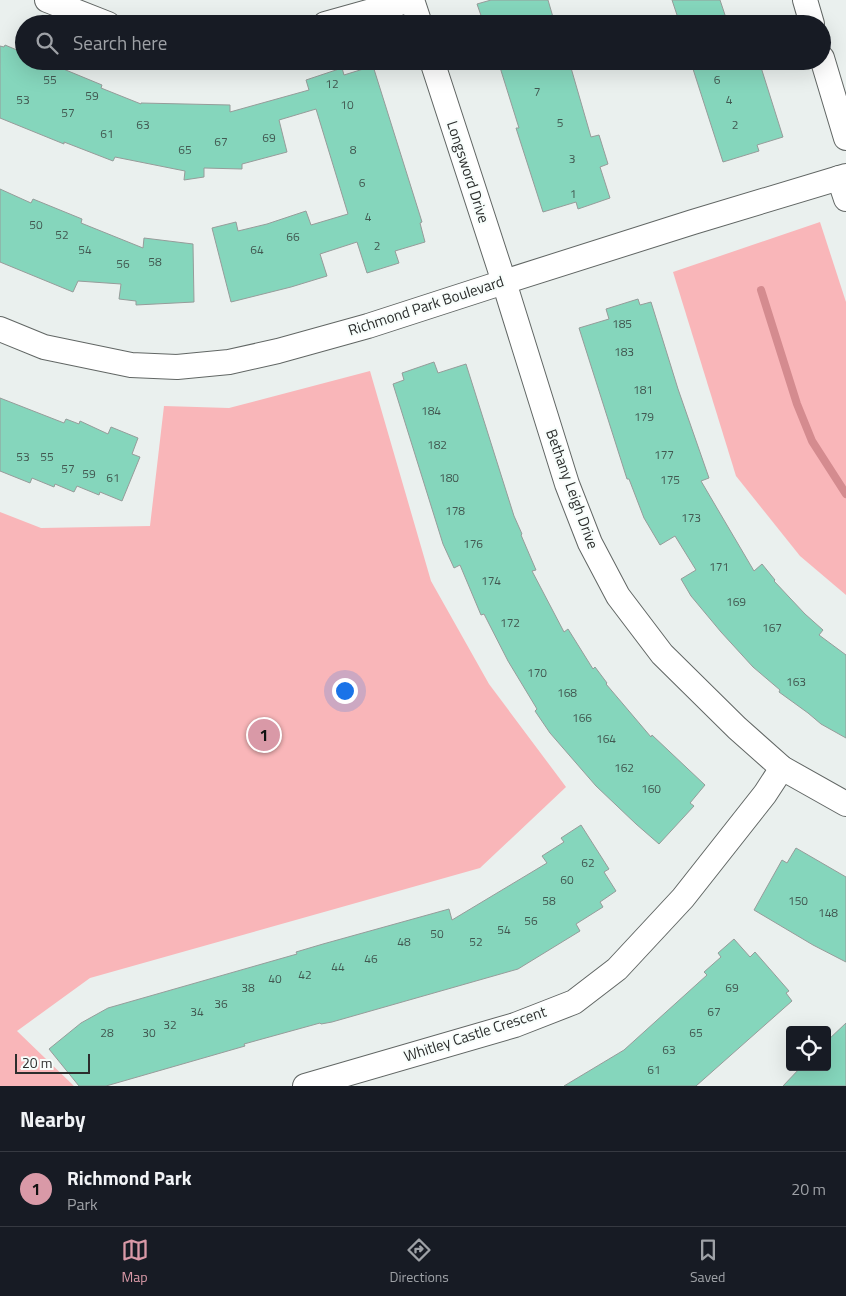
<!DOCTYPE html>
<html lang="en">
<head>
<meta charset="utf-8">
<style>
	body { margin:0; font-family:"Titillium Web",sans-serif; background:#242831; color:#f1f3f6 }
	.controls { position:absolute; right:15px; bottom:15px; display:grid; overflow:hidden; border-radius:5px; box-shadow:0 5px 20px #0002 }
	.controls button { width:45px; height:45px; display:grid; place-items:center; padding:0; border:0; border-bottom:1px solid #363941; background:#171b24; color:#f1f3f6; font:25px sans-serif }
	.scale { position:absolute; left:15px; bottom:12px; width:75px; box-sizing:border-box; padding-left:5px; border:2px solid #2c2e2d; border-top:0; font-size:14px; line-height:18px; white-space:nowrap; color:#2c2e2d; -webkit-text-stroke:4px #f7fdfb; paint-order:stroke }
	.you { position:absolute; left:344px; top:690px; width:18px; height:18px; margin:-12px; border:4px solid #fff; border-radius:50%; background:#1a73e8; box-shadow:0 0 0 8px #1a73e833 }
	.badge { display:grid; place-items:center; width:32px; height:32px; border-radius:50%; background:#d999a7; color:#111; font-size:16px; font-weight:700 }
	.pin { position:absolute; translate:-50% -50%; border:2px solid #fff; box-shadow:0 1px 5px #0006 }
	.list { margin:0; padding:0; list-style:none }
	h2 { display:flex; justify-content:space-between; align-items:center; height:65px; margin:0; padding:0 20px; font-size:21px }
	h2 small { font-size:16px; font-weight:400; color:#9ea1a6 }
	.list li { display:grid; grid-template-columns:32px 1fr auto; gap:15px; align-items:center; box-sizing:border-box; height:75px; padding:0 20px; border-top:1px solid #363941 }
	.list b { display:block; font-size:19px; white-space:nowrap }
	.list p { margin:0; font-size:16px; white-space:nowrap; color:#9ea1a6 }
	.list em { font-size:16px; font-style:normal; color:#9ea1a6 }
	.icon { flex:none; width:28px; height:28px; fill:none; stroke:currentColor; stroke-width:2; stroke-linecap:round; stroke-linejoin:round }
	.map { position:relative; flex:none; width:846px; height:1086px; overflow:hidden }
	.search { position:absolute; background:#171b24; box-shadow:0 5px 20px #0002; left:15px; right:15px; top:15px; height:55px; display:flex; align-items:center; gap:12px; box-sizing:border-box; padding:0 18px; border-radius:28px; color:#9ea1a6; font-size:19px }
	.sheet { height:140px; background:#171b24 }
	nav { display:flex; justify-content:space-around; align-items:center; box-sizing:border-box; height:70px; border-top:1px solid #363941; background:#171b24; font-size:14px; color:#9ea1a6 }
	nav a { display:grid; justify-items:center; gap:2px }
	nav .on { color:#d999a7 }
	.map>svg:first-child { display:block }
	.green { fill:#f9b6b9 }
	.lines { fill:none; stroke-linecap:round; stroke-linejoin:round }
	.stream { stroke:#d48b8f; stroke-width:8 }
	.building { fill:#85d6bc; stroke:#969c9a }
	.minor-casing { stroke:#616664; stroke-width:26 }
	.minor { stroke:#fff; stroke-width:24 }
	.labels { text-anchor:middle; stroke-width:4; stroke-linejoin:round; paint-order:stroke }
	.number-label { font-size:12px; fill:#425851 }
	.street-label { font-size:15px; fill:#2c2e2d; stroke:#f7fdfb }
</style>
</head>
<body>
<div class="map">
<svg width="846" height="1086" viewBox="0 0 846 1086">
	<rect width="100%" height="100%" fill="#eaf0ee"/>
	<g class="green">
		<polygon points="820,222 846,302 846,595 800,556 736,476 673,272"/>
		<polygon points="370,371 431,581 489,684 566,787 480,868 90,978 17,1031 74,1086 0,1086 0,512 41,528 150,526 164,406 229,408"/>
	</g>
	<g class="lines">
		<polyline class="stream" points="761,290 797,404 812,441 846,494"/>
	</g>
	<g class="building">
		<polygon points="491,0 548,0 555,24 484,24 477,4"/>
		<polygon points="672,0 720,0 728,24 680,24"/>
		<polygon points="5,45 24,53 24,61 44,61 102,85 101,88 141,104 141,103 230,105 230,112 309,90 306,80 342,68 344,75 373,66 422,222 420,223 425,242 395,251 399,263 367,273 357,242 320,254 327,276 291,287 231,302 212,228 236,222 238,231 267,224 306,211 311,225 348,214 316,109 279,120 287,152 242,164 242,169 204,168 204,177 184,180 185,171 115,157 113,161 64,142 64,144 0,118 0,46 4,47"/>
		<polygon points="498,61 569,61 591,137 599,135 608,164 600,167 610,198 578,209 576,202 543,212 516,128 519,128"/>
		<polygon points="702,61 759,61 783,137 757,145 759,151 723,162 693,69 703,66"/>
		<polygon points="0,189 31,203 33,199 82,219 81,223 143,248 144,238 193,244 194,302 136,305 136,301 119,299 121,284 78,281 73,292 0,262"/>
		<polygon points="638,299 640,305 651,302 678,389 709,478 701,481 754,571 762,564 775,580 774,581 805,614 823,630 819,635 846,655 846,738 821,724 808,713 779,692 780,690 753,667 721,632 691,596 681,579 696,570 675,536 660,545 644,518 629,479 627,479 579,328 609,319 606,309"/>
		<polygon points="434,362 438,373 466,364 514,516 522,534 521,535 536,570 532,571 564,632 568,629 593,669 595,667 607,683 606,684 651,737 652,735 705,785 690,803 694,806 659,844 636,824 596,786 550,733 535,711 537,709 508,661 484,614 481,615 460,565 454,568 443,544 393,384 404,380 402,373"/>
		<polygon points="0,398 64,423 66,419 79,424 80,421 108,434 111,427 138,438 132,454 140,457 122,501 100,492 99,495 77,486 74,492 55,484 54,487 32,478 30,483 0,471"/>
		<polygon points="581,825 609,869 604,872 616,891 600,902 603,907 576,924 580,931 518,969 332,1022 321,1024 320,1023 244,1044 245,1046 106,1086 79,1086 49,1049 81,1023 108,1008 297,954 296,952 323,944 449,909 452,920 547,863 542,856 564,842 561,838"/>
		<polygon points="796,848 846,877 846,962 813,945 754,910 782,860 787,863"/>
		<polygon points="734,939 750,957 755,952 789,991 786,993 792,1001 696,1086 564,1086 624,1050 707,975 704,972 721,957 718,953"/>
		<polygon points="846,1023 846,1086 783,1086 801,1067 827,1067 827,1041"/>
	</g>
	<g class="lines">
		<g class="minor-casing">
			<g id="minor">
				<polyline points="47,0 108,24"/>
				<polyline points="412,0 420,24"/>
				<polyline points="805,0 812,24"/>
				<polyline points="325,24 411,0"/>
				<polyline points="822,58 846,138"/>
				<polyline points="432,61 504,282 567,484 590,543 618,596 662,654 737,728 782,768 846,804"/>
				<polyline points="839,178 846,199"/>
				<polyline points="0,329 44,347 131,365 177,367 229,362 278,351 368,326 504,282 693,222 846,176"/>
				<polyline points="305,1086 515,1025 574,1002 617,969 683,898 765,794 782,768"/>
			</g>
		</g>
		<use href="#minor" class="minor"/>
	</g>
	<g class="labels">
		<g class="number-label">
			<text x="50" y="84">55</text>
			<text x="717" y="84">6</text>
			<text x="332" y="88">12</text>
			<text x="537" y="96">7</text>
			<text x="92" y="100">59</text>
			<text x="23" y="104">53</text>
			<text x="729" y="104">4</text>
			<text x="347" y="109">10</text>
			<text x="68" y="117">57</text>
			<text x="560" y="127">5</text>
			<text x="143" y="129">63</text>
			<text x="735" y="129">2</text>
			<text x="107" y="138">61</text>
			<text x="269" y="142">69</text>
			<text x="221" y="146">67</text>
			<text x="185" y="154">65</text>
			<text x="353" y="154">8</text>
			<text x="572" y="163">3</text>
			<text x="362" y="187">6</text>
			<text x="573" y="198">1</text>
			<text x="368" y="221">4</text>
			<text x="36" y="229">50</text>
			<text x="62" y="239">52</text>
			<text x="293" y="241">66</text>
			<text x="377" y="250">2</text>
			<text x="85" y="254">54</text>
			<text x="257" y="254">64</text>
			<text x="155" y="266">58</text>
			<text x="123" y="268">56</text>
			<text x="622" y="328">185</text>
			<text x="624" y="356">183</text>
			<text x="643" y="394">181</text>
			<text x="431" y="415">184</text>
			<text x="644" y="421">179</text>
			<text x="437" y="449">182</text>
			<text x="664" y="459">177</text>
			<text x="23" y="461">53</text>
			<text x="47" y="461">55</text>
			<text x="68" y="473">57</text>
			<text x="89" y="478">59</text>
			<text x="113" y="482">61</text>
			<text x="449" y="482">180</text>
			<text x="670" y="484">175</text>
			<text x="455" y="515">178</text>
			<text x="691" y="522">173</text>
			<text x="473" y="548">176</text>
			<text x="719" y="571">171</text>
			<text x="491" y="585">174</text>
			<text x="736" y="606">169</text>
			<text x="510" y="627">172</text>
			<text x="772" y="632">167</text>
			<text x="537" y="677">170</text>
			<text x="796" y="686">163</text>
			<text x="567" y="697">168</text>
			<text x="582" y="722">166</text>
			<text x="606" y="743">164</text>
			<text x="624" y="772">162</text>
			<text x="651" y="793">160</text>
			<text x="588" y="867">62</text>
			<text x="567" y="884">60</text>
			<text x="549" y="905">58</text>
			<text x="798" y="905">150</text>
			<text x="828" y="917">148</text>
			<text x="531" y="925">56</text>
			<text x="504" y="934">54</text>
			<text x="437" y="938">50</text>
			<text x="404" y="946">48</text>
			<text x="476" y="946">52</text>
			<text x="371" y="963">46</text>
			<text x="338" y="971">44</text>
			<text x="305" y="979">42</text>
			<text x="275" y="983">40</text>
			<text x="248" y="992">38</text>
			<text x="732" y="992">69</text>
			<text x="221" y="1008">36</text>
			<text x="197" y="1016">34</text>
			<text x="714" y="1016">67</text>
			<text x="170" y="1029">32</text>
			<text x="107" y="1037">28</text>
			<text x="149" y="1037">30</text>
			<text x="696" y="1037">65</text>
			<text x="669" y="1054">63</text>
			<text x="654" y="1074">61</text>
		</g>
		<g class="street-label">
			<text transform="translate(468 172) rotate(72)" y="5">Longsword Drive</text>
			<text transform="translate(426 306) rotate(-18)" y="5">Richmond Park Boulevard</text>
			<text transform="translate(572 489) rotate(70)" y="5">Bethany Leigh Drive</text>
			<text transform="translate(475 1034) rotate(-18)" y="5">Whitley Castle Crescent</text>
		</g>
	</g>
</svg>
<div class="controls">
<button><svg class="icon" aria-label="locate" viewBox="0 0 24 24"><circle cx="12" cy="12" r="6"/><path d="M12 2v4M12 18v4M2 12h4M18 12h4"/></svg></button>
</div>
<div class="scale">20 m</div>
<div class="you"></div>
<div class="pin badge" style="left:264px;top:735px">1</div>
<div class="search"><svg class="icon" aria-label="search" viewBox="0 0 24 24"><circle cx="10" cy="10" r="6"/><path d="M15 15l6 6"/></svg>Search here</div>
</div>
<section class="sheet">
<h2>Nearby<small></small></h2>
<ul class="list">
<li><span class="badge">1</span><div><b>Richmond Park</b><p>Park</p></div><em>20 m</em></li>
</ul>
</section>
<nav>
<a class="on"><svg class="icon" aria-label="map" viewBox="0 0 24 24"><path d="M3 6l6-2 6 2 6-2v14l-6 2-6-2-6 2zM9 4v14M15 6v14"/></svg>Map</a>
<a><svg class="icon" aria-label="directions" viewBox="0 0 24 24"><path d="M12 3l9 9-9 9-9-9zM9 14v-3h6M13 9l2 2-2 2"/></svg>Directions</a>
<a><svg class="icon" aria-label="saved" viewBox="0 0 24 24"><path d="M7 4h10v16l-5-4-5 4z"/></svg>Saved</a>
</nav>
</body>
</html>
